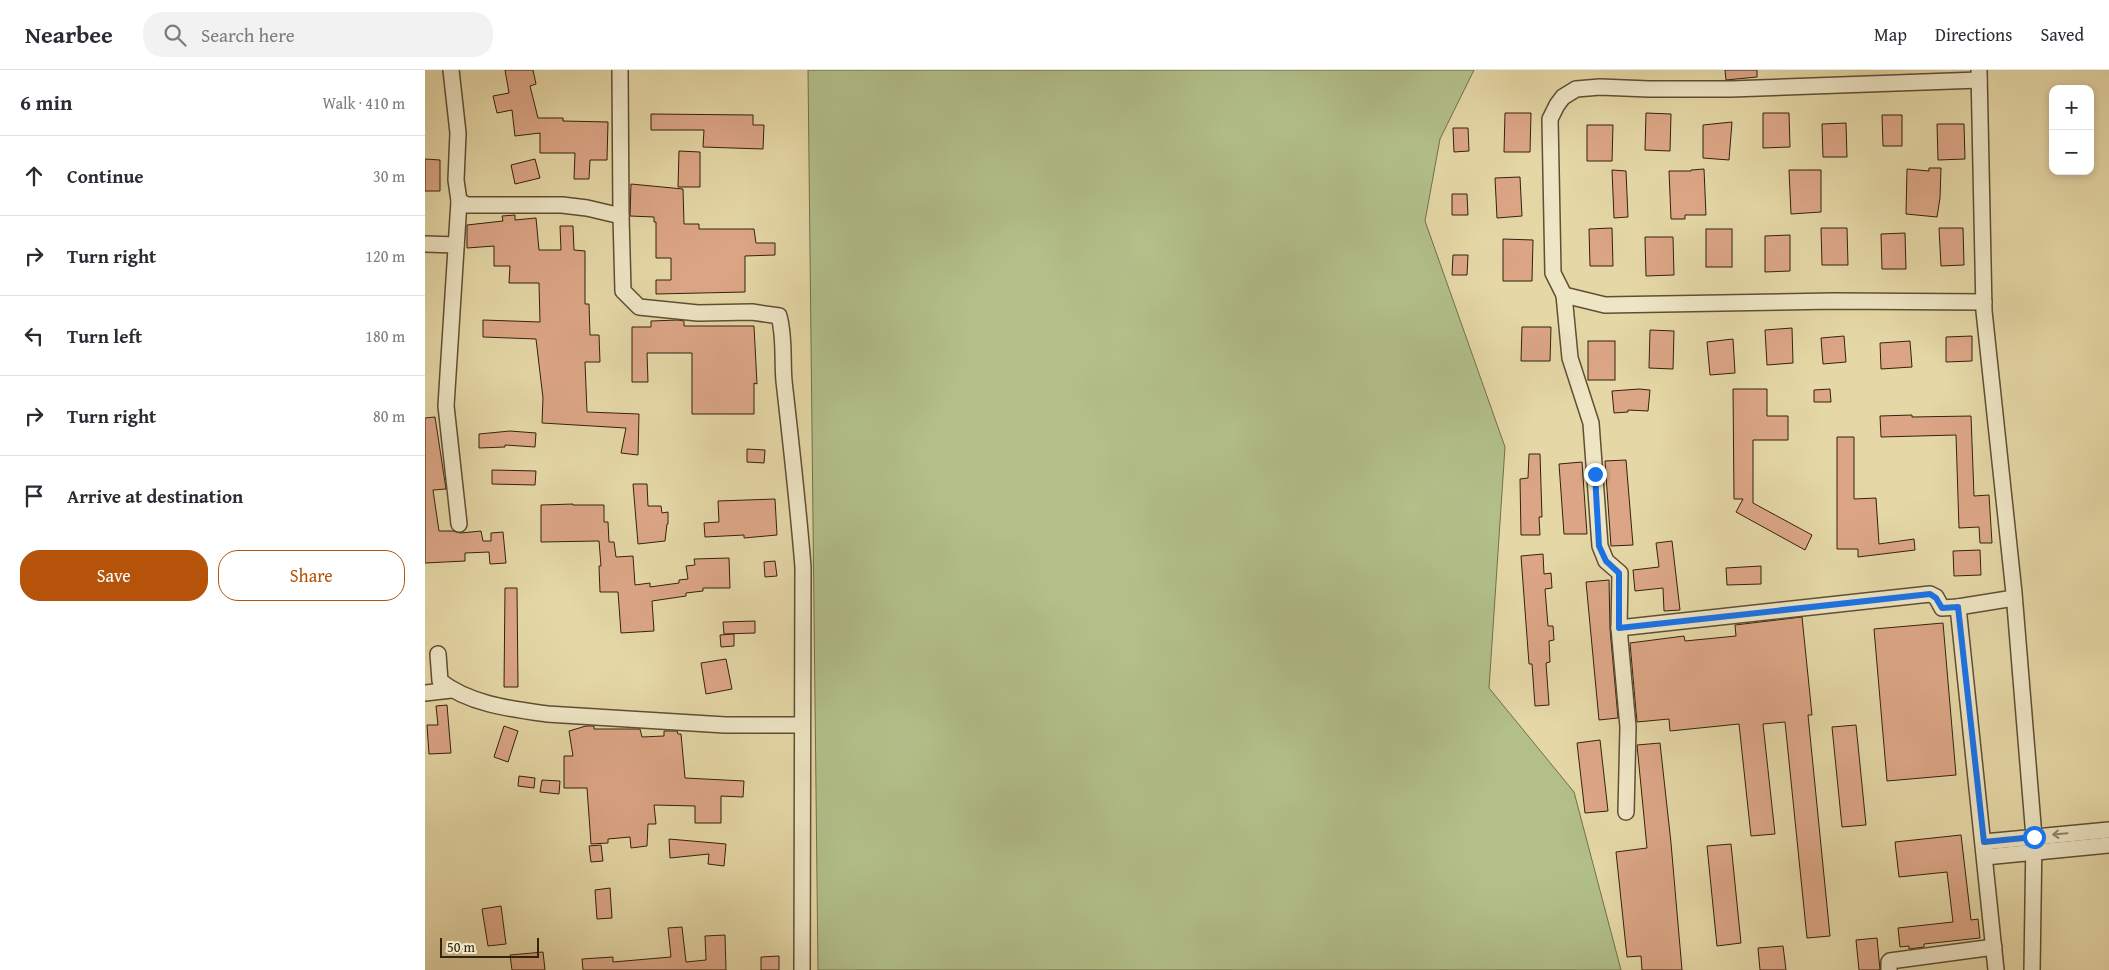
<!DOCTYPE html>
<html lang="en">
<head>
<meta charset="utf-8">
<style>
	body { margin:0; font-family:"Gentium Book Plus",serif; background:#f2f2f3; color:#2b2b33 }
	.controls { position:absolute; right:15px; top:15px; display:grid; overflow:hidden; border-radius:10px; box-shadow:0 2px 8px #0003 }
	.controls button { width:45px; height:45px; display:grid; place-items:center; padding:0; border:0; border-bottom:1px solid #e1e1e2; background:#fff; color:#2b2b33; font:25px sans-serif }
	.scale { position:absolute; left:15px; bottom:12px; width:99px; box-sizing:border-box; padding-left:5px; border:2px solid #33220c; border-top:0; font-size:14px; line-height:18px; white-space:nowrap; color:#33220c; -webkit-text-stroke:4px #eee5c5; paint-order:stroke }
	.stop { position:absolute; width:15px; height:15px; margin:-11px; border:4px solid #1a73e8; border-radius:50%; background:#fff }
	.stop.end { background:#1a73e8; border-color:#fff; box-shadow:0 1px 5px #0008 }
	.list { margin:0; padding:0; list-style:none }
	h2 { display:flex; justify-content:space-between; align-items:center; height:65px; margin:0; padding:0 20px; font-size:21px }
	h2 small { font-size:16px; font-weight:400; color:#7c7c81 }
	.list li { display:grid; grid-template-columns:32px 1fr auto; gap:15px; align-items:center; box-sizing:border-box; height:80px; padding:0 20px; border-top:1px solid #e1e1e2 }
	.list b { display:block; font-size:19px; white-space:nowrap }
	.list em { font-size:16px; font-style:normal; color:#7c7c81 }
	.actions { display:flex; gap:10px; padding:15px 20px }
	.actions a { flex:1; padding:11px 0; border:1px solid #b45309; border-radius:20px; text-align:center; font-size:18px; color:#b45309 }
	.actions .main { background:#b45309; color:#fff }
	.icon { flex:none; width:28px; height:28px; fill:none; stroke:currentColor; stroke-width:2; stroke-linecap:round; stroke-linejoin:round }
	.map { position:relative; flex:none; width:1684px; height:900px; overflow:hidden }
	header { display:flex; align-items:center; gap:30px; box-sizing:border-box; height:70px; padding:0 25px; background:#fff; border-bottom:1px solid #e1e1e2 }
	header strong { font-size:24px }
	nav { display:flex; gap:28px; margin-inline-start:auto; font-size:18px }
	.search { width:350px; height:45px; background:#f2f2f3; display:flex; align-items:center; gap:12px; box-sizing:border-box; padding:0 18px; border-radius:20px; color:#7c7c81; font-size:19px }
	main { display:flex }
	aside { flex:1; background:#fff }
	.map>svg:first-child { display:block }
	.green { fill:#b2bf89; stroke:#72704a }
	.building { fill:#dca686; stroke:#33220c }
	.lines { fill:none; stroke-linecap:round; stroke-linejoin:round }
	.minor-casing { stroke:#604f32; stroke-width:18 }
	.minor { stroke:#eee5c5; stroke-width:15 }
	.oneway { stroke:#908468 }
	.route { stroke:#1a73e8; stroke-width:6 }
</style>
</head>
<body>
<header>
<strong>Nearbee</strong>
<div class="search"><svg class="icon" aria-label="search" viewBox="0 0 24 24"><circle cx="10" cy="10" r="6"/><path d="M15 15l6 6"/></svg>Search here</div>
<nav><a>Map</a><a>Directions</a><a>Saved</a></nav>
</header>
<main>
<aside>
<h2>6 min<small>Walk · 410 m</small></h2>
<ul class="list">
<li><svg class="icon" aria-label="ahead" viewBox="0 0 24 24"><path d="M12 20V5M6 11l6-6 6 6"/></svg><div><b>Continue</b></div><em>30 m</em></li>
<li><svg class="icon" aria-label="right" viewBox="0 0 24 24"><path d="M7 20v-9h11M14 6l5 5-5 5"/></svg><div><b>Turn right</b></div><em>120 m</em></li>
<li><svg class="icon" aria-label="left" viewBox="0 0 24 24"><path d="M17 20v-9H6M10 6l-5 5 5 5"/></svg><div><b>Turn left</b></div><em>180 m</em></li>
<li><svg class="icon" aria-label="right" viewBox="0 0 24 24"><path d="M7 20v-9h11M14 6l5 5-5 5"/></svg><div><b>Turn right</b></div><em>80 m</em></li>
<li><svg class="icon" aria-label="arrive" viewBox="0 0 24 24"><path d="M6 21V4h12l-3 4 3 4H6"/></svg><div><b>Arrive at destination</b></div></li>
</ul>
<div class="actions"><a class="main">Save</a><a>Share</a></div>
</aside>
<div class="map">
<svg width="1684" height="900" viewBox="0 0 1684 900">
	<rect width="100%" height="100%" fill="#e5d7a6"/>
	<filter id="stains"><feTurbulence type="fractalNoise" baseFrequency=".004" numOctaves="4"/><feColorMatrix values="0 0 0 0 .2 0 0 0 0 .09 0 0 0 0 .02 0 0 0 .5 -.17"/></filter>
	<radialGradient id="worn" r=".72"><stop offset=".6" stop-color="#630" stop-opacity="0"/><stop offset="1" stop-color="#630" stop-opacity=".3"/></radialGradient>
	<polygon class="green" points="383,0 1049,0 1015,69 1000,151 1080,377 1064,618 1149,722 1196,900 393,900"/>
	<g class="building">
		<polygon points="80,0 108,0 111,14 105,16 113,48 138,48 138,51 183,52 182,90 165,90 164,109 149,109 150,83 115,83 115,63 90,66 87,40 72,43 68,26 84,23"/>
		<polygon points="1300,0 1332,0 1332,7 1301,10"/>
		<polygon points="1080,43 1106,43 1105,82 1079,82"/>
		<polygon points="1221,43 1246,44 1245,81 1220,80"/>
		<polygon points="1338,43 1364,43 1365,77 1338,78"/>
		<polygon points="226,44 328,45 328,55 339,55 338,79 278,77 279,60 226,60"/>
		<polygon points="1457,45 1477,45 1477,76 1458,76"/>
		<polygon points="1307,52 1304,90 1278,88 1278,55"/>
		<polygon points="1421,53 1422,87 1398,87 1397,54"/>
		<polygon points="1512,54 1539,54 1540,89 1513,90"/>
		<polygon points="1162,55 1188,55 1187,91 1162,91"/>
		<polygon points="1028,58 1043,58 1044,81 1029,82"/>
		<polygon points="254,81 275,82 275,117 253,117"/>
		<polygon points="0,89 15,90 15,121 0,121"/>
		<polygon points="110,89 115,108 90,114 86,95"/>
		<polygon points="1504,98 1516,98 1515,128 1512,147 1481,144 1482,99 1504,101"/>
		<polygon points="1279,99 1281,145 1260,145 1260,149 1246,149 1244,101 1266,101 1266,100"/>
		<polygon points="1187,100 1201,101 1203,147 1189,148"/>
		<polygon points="1364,100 1396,100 1396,142 1366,144"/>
		<polygon points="1095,107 1097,146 1072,148 1070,108"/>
		<polygon points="206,114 258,119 259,154 274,154 274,159 329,159 331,173 350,173 350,185 320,186 320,222 231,224 231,210 246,210 246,188 231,188 231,152 229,152 229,147 205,146"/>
		<polygon points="1027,124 1042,124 1043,145 1027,145"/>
		<polygon points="90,145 90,150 111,148 114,180 136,180 135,156 148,156 149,180 160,181 160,234 164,234 165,265 174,265 175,292 160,292 162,342 214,344 213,385 196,383 201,358 117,353 118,328 111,269 58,267 58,250 115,252 114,213 84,213 85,196 69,196 69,176 42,178 42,155 78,151 77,146"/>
		<polygon points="1187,158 1188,196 1165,196 1164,159"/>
		<polygon points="1396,158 1422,158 1423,195 1397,195"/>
		<polygon points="1514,158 1538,158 1539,195 1516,196"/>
		<rect x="1281" y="159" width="26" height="38"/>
		<polygon points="1480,163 1481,199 1457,199 1456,164"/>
		<polygon points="1365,165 1365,201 1340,202 1340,166"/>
		<polygon points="1220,167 1248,167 1249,205 1221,206"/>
		<polygon points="1078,169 1108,170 1107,211 1078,211"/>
		<polygon points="1028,185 1043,185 1042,205 1027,205"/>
		<polygon points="253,250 259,251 259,256 329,256 332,314 329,313 329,344 267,344 267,283 222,283 223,312 207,312 207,257 226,257 226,251"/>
		<polygon points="1097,257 1126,257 1125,291 1096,291"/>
		<polygon points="1367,258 1368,293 1342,295 1340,260"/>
		<polygon points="1225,260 1249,261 1248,299 1224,298"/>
		<polygon points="1419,266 1421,292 1398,294 1396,268"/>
		<polygon points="1547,266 1547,291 1521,292 1521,267"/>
		<polygon points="1308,269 1310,303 1285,305 1282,272"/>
		<rect x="1163" y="271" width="27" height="39"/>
		<polygon points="1485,271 1487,297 1456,299 1455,273"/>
		<polygon points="1214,319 1225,320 1223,341 1203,340 1203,342 1189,343 1187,321"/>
		<polygon points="1308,319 1342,319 1342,346 1363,346 1363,370 1328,370 1328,433 1387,465 1380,480 1311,442 1318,429 1309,429"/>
		<polygon points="1405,319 1406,332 1389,332 1389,320"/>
		<polygon points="1487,345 1487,347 1546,346 1549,426 1564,425 1567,473 1555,473 1554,457 1534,458 1531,365 1456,367 1455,346"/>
		<polygon points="10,347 21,419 8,420 14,461 28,461 35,463 56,461 58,471 66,471 66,463 78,462 81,493 65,494 64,482 40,483 40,491 0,493 0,348"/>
		<polygon points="85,361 111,363 110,377 80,375 80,377 54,378 54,364"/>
		<polygon points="1412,367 1429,367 1429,429 1451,428 1454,474 1489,469 1490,480 1433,487 1433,479 1412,479"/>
		<polygon points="322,379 340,380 339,393 322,392"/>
		<polygon points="1104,384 1115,384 1117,447 1114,447 1115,465 1096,465 1095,409 1103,408"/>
		<polygon points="1201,390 1208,475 1186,476 1180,391"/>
		<polygon points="1157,392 1162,464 1139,464 1134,394"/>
		<polygon points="67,400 111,401 110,415 67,414"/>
		<polygon points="208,414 222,414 223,436 236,436 237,443 243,442 243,454 242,454 240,471 213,474"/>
		<polygon points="350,429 352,465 319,468 319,465 280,467 279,453 294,452 293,431"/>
		<polygon points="148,434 148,435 179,435 179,452 183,452 184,472 189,472 191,487 208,486 210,515 225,513 225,517 254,513 254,510 263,509 261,496 270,495 269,489 304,488 305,518 278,518 278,521 261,523 261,526 227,531 229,561 196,563 193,522 175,522 174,496 176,496 174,471 116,472 116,435"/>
		<polygon points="1247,471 1255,540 1239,541 1238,518 1210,521 1208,500 1234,497 1231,473"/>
		<polygon points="1555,480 1556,505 1529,506 1528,481"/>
		<polygon points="1118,484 1119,504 1126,503 1127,518 1120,519 1123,556 1128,556 1129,570 1124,571 1125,592 1121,593 1124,635 1110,636 1107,594 1104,594 1096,486"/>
		<polygon points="350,491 352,506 340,507 339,492"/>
		<polygon points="1336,496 1336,514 1302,515 1301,498"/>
		<polygon points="1184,510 1185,559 1193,648 1174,650 1161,512"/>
		<polygon points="80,518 92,518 93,617 79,617"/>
		<polygon points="1377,547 1387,645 1383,645 1405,866 1382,868 1360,652 1338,654 1350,764 1326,766 1314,654 1245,661 1244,649 1212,652 1205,573 1259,566 1260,571 1311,566 1310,555"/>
		<polygon points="330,551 330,563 299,564 298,552"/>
		<polygon points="1518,553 1531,705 1462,711 1449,559"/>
		<polygon points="309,564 309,576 296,577 295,565"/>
		<polygon points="301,589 307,619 281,624 276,593"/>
		<polygon points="22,635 26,683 4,684 2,655 13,655 11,636"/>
		<polygon points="1431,655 1441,755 1417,757 1407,657"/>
		<polygon points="79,656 93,661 83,692 69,687"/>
		<polygon points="161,656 169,656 169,659 215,659 217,667 239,666 239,661 252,661 253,664 256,664 260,708 319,711 318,727 296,726 296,753 270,753 270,736 229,735 231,754 223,754 222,776 206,778 205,767 183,769 183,773 166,774 162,718 139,718 139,686 148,686 144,661"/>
		<polygon points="1175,670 1183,741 1160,743 1152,673"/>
		<polygon points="1235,673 1246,773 1257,900 1217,900 1216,886 1202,887 1191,782 1222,778 1212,675"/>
		<polygon points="94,706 110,708 109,718 93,716"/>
		<polygon points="117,710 135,711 134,724 115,722"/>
		<polygon points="1536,765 1546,850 1553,849 1555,868 1499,874 1499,877 1484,879 1484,876 1475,877 1473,858 1528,852 1522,802 1474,807 1470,772"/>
		<polygon points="244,769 301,774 299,796 283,794 284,784 245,788"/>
		<polygon points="1306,774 1316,873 1292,876 1282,776"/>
		<polygon points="176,775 178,791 166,792 164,776"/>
		<polygon points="185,818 187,848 172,849 170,820"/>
		<polygon points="76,836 81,874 63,876 57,839"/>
		<polygon points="257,857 261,892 281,890 280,866 300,865 301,900 158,900 157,889 188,887 188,892 246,887 243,858"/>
		<polygon points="1452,868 1455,900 1434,900 1431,870"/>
		<polygon points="1358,876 1361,900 1335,900 1333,878"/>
		<polygon points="118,882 120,900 87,900 85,885"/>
		<polygon points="354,886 354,900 336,900 336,887"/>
	</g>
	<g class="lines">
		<g class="minor-casing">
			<g id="minor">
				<polyline points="26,0 33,63 31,110 34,131 21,336 34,454"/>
				<polyline points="195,0 196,146"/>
				<polyline points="1554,1 1559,241 1589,523 1609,767 1607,900"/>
				<polyline points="1554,10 1306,19 1224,19 1175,17 1151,19 1138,27 1132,35 1125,49 1128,203 1139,225 1180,235 1409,231 1559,232"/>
				<path d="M34,131l8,4h95l25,3 34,8 2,75 16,16 59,6 54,-1 27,4c6,22 3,43 5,65 7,62 14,123 19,186l-1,403"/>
				<polyline points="0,174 31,175"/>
				<polyline points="1139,225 1145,288 1166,353 1175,476 1181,491 1195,503 1194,558 1203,657 1201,742"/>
				<polyline points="1194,558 1505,524 1511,527 1517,538 1533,537"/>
				<path d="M13,584l2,27c29,23 71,28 107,33l178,11h77"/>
				<polyline points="0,623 26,620"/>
				<polyline points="1559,772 1684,760"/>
				<polyline points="1560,787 1684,775"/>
				<polyline points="1464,900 1464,892 1465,891 1569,877"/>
				<polyline points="1571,900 1533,537 1589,528"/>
			</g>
		</g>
		<use href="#minor" class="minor"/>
	</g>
	<defs><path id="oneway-shaft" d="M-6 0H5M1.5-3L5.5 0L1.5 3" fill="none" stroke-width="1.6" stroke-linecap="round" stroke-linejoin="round" transform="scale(1.25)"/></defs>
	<use class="oneway" href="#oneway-shaft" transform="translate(1635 764) rotate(175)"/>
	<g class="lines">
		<polyline class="route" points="1170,404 1174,476 1181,491 1194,503 1194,558 1505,524 1511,528 1517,538 1533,537 1559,772 1609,767"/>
	</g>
	<rect width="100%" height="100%" filter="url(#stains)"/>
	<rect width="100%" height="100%" fill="url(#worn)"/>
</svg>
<div class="controls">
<button>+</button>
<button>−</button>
</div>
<div class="scale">50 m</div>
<div class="stop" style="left:1609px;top:767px"></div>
<div class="stop end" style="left:1170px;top:404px"></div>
</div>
</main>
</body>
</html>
